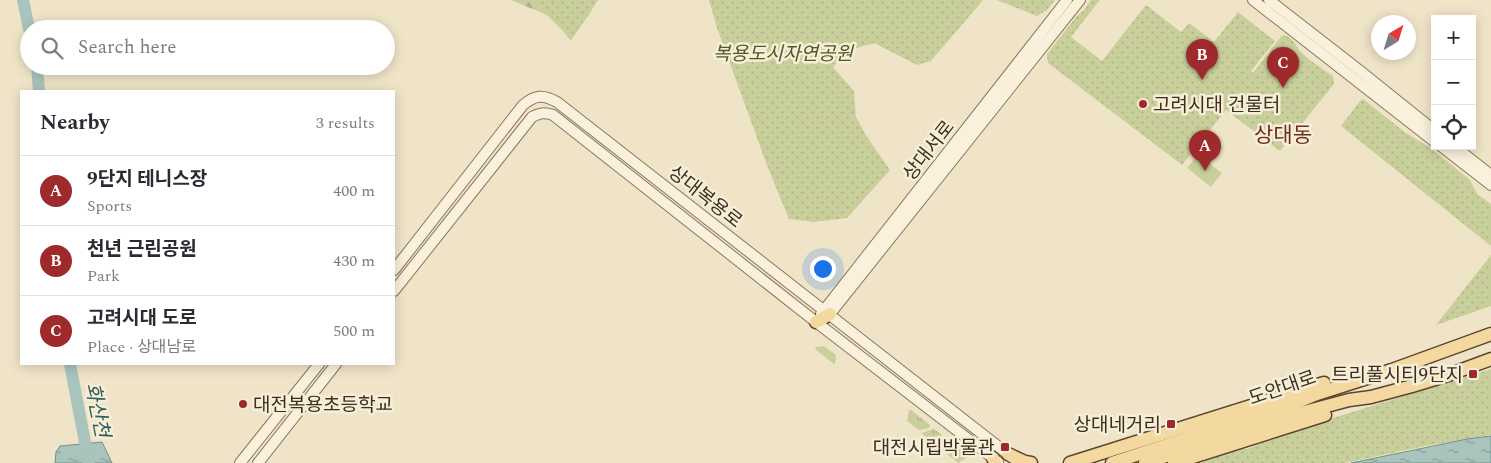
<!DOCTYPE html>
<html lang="en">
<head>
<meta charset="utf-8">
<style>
	body { margin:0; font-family:Spectral,"Noto Sans KR",serif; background:#f2f2f3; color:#2b2b33 }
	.controls { position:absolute; right:15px; top:15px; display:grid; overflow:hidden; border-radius:0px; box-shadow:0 2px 12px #0003 }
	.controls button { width:45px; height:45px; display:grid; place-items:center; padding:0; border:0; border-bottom:1px solid #e1e1e2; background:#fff; color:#2b2b33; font:25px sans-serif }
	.compass { position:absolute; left:1371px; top:15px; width:45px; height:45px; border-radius:50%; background:#fff; box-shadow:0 2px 12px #0003; rotate:38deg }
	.you { position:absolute; left:822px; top:268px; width:18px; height:18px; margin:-12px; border:4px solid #fff; border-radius:50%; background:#1a73e8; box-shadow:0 0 0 8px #1a73e833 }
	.badge { display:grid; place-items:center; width:32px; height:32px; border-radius:50%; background:#9e2a2b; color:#fff; font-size:16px; font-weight:700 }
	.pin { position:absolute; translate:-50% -41px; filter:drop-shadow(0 1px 2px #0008) }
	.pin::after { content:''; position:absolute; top:26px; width:18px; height:15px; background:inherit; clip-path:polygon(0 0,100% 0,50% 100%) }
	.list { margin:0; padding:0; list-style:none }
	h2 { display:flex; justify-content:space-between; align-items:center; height:65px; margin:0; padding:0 20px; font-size:21px }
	h2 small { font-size:16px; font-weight:400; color:#7c7c81 }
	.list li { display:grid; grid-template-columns:32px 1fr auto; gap:15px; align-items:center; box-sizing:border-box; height:70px; padding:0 20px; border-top:1px solid #e1e1e2 }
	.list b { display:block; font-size:19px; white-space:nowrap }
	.list p { margin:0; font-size:16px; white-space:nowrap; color:#7c7c81 }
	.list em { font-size:16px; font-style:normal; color:#7c7c81 }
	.icon { flex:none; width:28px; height:28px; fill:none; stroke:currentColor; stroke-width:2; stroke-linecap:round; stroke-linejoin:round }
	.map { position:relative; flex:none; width:1491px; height:463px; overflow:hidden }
	.search { position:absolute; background:#fff; box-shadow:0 2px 12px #0003; left:20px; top:20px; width:375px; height:55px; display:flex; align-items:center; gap:12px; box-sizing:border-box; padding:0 18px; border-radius:28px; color:#7c7c81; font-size:19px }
	.panel { position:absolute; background:#fff; box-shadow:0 2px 12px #0003; left:20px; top:90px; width:375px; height:275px; border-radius:0px }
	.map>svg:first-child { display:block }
	.grass { fill:url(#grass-tufts) }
	.forest { fill:url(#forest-firs) }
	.park { fill:url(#park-dots) }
	.pitch { fill:#c9cf9b }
	.water { fill:url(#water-ripples); stroke:#6f938a }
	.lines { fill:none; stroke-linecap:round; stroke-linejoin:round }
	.river { stroke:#a9c4bc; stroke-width:12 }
	.minor-casing { stroke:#8d765c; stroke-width:12 }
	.major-casing { stroke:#5b4430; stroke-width:15 }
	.minor { stroke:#faf1dc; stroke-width:10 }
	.major { stroke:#f3d9a0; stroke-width:12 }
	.poi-dot { fill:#9e2a2b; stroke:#f7eed8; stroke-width:2 }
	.labels { text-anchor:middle; stroke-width:5; stroke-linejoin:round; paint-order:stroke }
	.park-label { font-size:19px; font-style:italic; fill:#4d5a26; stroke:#f7eed8 }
	.poi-label { font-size:19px; fill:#3d2e20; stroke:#f7eed8; text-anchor:end }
	.street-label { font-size:19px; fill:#3d2e20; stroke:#f7eed8 }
	.water-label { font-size:20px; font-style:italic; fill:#2f5d5a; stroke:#f7eed8 }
	.quarter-label { font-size:21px; fill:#6b2e1e; stroke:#f7eed8 }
</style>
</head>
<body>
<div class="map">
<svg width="1491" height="463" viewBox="0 0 1491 463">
	<defs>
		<pattern id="grass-tufts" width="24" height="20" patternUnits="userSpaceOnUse" patternTransform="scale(1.25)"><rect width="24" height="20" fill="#c9cf9b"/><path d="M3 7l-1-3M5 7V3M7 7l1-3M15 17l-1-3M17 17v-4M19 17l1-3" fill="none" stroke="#aeb285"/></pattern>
		<pattern id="forest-firs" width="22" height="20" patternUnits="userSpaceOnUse" patternTransform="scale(1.25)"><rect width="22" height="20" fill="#c9cf9b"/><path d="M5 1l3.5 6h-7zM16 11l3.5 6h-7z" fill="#aeb285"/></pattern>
		<pattern id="park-dots" width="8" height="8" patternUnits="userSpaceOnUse" patternTransform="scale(1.25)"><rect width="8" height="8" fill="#c9cf9b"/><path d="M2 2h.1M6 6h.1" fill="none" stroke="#aeb285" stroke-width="1.8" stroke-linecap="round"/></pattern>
		<pattern id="water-ripples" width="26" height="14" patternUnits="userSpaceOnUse" patternTransform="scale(1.25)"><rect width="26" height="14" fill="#a9c4bc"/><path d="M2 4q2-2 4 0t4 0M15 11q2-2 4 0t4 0" fill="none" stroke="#8ba098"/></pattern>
	</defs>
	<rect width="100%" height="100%" fill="#f0e4c8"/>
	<g class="grass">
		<polygon points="824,346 836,355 835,364 834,364 815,349 816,347"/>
		<polygon points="909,410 911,410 930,425 929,428 919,430 907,421"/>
		<polygon points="934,429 942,435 938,446 921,433"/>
		<polygon points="946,437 968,455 968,457 958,463 940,448 943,438"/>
	</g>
	<polygon class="forest" points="511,0 597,0 589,15 570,38 547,15"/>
	<g class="park">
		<polygon points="538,0 598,0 571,41"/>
		<polygon points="709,0 983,0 931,61 917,65 874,43 849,50 833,67 854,91 856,117 867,137 890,170 847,218 814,222 789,219 768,168 717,28"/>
		<polygon points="997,0 1055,0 1047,10 1037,16"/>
		<path d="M1091,0h9l-29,37 31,24 44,-56 35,27 8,-9 25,19 24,-30 37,29 -24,30 2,2 26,-34 4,-4c9,1 12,10 17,16 9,10 22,17 33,25l1,8 -54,67 -54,-41 -44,55 -134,-102 -1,-9 29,-37 8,-7z"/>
		<polygon points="1363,99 1406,133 1432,149 1470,180 1477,194 1491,204 1491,246 1341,126 1360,101"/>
		<polygon points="1491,255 1491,306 1436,325"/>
		<polygon points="1491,369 1491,435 1425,446 1345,463 1202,463 1218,455 1237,448 1247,449 1291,431"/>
	</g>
	<polygon class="pitch" points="1198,155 1222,173 1211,187 1187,168"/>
	<g class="water">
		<polygon points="1491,436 1491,463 1351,463 1467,439"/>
		<polygon points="102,442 112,463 55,463 56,452 60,446"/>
	</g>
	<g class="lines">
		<g class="river">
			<polyline points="23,0 29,29"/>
			<polyline points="37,66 39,91"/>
			<polyline points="70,364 89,463"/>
		</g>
		<g class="minor-casing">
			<g id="minor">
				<polyline points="1253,0 1435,142"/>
				<polyline points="1269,0 1359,70 1435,131"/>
				<polyline points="1441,146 1491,185"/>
				<polyline points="1454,146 1491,175"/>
				<path d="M394,270l129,-165c12,-10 20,-11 34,-3l456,356"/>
				<path d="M394,291l138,-174c8,-4 12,-5 21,-2l263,207 182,140"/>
				<polyline points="821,314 1067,0"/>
				<polyline points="830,314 1080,0"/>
				<polyline points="240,463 319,364"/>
				<polyline points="258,463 336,364"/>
			</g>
		</g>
		<g class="major-casing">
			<g id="major">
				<polyline points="816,322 830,314"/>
				<polyline points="1008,454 1025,462 1031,463"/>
				<polyline points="993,458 995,463"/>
				<polyline points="1070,463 1324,383"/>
				<polyline points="1112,463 1295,403 1317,394 1392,370 1491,334"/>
				<polyline points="1145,463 1278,419 1349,400 1371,397 1412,386 1448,375 1491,359"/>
				<polyline points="1174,463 1325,415"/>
			</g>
		</g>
		<use href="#minor" class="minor"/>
		<use href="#major" class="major"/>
	</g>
	<g class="poi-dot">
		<circle cx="1143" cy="104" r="5"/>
		<rect x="1468" y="369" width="10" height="10" rx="2.5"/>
		<circle cx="243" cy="404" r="5"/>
		<rect x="1166" y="419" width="10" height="10" rx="2.5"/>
		<rect x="1000" y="442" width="10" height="10" rx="2.5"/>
	</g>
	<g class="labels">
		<g class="park-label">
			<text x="783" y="60">복용도시자연공원</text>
		</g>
		<g class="poi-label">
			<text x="1153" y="111" text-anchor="start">고려시대 건물터</text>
			<text x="1463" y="381">트리풀시티9단지</text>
			<text x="253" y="411" text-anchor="start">대전복용초등학교</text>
			<text x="1161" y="431">상대네거리</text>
			<text x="995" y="454">대전시립박물관</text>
		</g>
		<g class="street-label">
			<text transform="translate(928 150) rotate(-52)" y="7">상대서로</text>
			<text transform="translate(706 196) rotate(38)" y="7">상대복용로</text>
			<text transform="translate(1282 387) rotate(-19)" y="7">도안대로</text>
		</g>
		<g class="water-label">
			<text transform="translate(98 410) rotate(79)" y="7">화산천</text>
		</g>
		<g class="quarter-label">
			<text x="1283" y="142">상대동</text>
		</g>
	</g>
</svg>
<div class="controls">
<button>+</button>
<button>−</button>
<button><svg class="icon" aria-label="locate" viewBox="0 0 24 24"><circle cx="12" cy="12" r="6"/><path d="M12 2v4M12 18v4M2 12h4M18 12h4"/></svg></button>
</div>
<svg class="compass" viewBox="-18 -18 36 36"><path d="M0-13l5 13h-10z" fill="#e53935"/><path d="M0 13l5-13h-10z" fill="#7c7c81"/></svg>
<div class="you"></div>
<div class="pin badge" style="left:1205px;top:171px">A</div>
<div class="pin badge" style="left:1202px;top:80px">B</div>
<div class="pin badge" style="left:1283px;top:88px">C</div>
<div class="search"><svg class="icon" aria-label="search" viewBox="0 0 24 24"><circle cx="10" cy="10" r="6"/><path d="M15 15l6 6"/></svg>Search here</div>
<section class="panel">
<h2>Nearby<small>3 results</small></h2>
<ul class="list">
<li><span class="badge">A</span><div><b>9단지 테니스장</b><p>Sports</p></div><em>400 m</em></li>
<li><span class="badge">B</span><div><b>천년 근린공원</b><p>Park</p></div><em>430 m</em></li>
<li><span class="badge">C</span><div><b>고려시대 도로</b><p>Place · 상대남로</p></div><em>500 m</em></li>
</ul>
</section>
</div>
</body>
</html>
